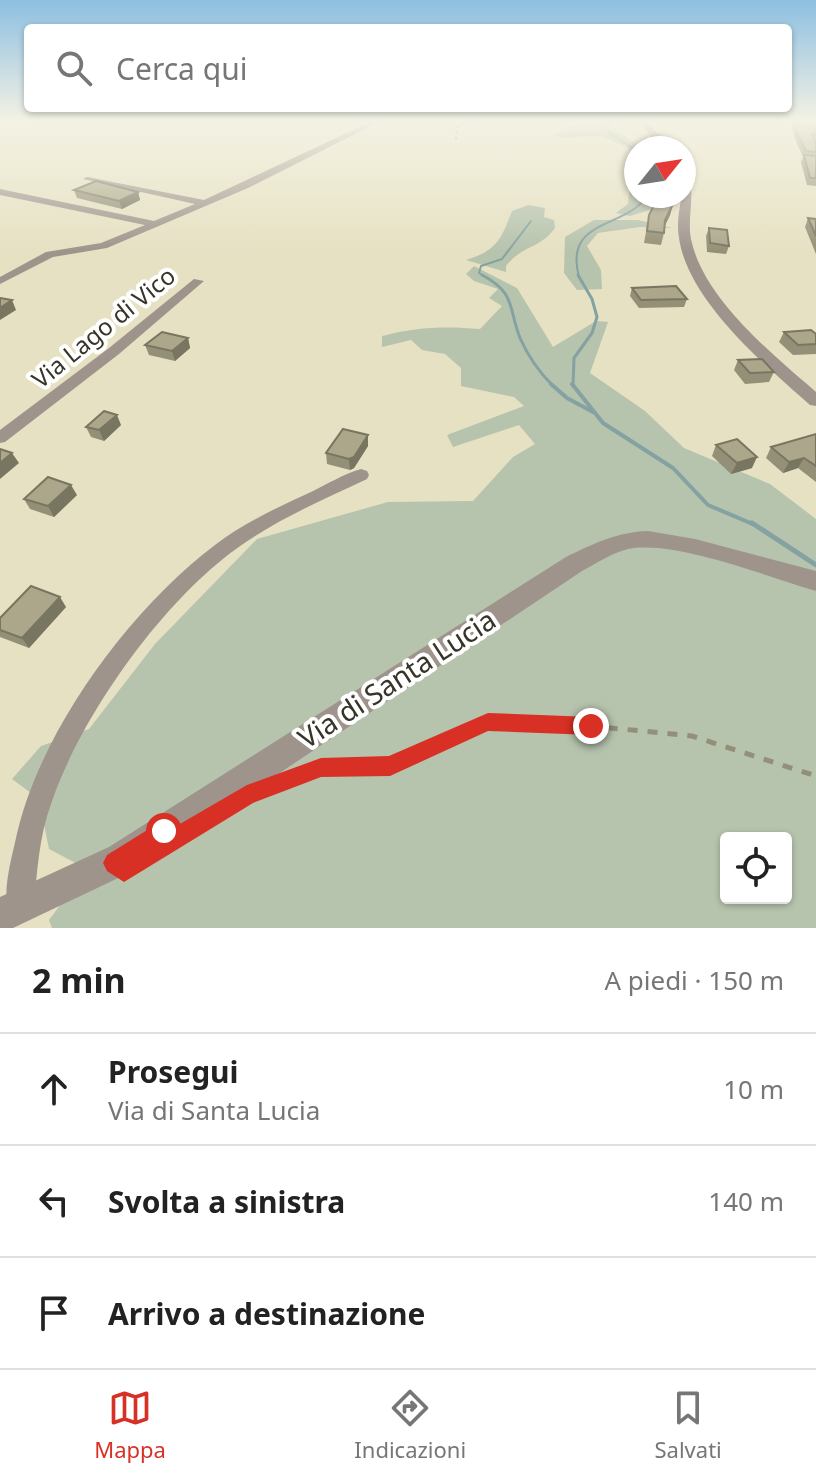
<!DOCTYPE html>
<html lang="it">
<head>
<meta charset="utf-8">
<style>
	body { margin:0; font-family:"Noto Sans",sans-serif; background:#f2f2f2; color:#222 }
	.controls { position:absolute; right:24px; bottom:24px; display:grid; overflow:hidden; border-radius:8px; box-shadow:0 2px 6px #0004 }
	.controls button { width:72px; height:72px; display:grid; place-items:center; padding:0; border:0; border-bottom:2px solid #e0e0e0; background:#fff; color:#222; font:40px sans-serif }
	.compass { position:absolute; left:624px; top:136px; width:72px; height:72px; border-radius:50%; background:#fff; box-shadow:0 2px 6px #0004; rotate:60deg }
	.stop { position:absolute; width:24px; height:24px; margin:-18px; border:6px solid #d93025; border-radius:50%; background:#fff }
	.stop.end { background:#d93025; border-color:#fff; box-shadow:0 2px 8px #0008 }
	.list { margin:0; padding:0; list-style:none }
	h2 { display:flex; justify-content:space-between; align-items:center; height:104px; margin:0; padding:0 32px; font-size:34px }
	h2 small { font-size:26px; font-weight:400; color:#767676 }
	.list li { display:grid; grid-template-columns:52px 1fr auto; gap:24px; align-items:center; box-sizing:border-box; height:112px; padding:0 32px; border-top:2px solid #e0e0e0 }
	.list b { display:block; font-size:30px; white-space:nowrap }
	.list p { margin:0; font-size:26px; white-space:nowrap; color:#767676 }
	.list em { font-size:26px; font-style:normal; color:#767676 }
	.icon { flex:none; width:44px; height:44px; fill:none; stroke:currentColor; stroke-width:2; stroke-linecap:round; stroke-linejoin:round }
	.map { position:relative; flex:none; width:816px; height:928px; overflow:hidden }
	.search { position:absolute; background:#fff; box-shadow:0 2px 6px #0004; left:24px; right:24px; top:24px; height:88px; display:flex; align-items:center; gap:20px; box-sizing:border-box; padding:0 28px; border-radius:8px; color:#767676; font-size:30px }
	.sheet { height:440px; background:#fff }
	nav { display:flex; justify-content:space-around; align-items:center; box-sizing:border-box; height:112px; border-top:2px solid #e0e0e0; background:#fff; font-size:22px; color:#767676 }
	nav a { display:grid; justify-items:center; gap:4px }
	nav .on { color:#d93025 }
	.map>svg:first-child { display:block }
	.green { fill:#b6c3ad; fill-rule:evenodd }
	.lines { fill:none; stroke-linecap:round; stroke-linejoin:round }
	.stream-far3 { stroke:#85a2a3; stroke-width:2 }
	.stream-far2 { stroke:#85a2a3; stroke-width:3 }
	.stream-far1 { stroke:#85a2a3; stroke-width:4 }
	.stream { stroke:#85a2a3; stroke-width:5 }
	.path-far1 { stroke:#93907a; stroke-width:2; stroke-dasharray:3 3; stroke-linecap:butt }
	.path { stroke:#93907a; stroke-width:5; stroke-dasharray:10 10; stroke-linecap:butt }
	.minor { fill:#9f948c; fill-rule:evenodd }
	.tertiary { fill:#9f948c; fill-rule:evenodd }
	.wall { fill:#949077 }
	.shaded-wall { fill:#787561 }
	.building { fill:#aca78a; stroke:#787561; stroke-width:2 }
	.route { fill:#d93025 }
	.labels { text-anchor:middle; stroke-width:8; stroke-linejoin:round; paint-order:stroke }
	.street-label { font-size:24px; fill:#373529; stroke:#fff }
	.near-street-label { font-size:28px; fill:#373529; stroke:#fff }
</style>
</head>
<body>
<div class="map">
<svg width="816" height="928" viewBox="0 0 816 928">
	<rect width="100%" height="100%" fill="#e6e1c3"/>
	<g class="green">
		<path d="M582,122h30l-1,5 31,21h-6v19l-7,-18c-12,-6 -23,-13 -37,-13 -14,-1 -24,5 -38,-1z"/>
		<polygon points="635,171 636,196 662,196 662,206 630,216 616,213 628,204 631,174"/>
		<path d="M528,205l17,3 -1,9 10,3 1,8c-15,21 -33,17 -49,38v6l-40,-12c30,-9 35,-20 46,-49z"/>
		<polygon points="594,220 638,220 672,228 640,227 598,233 587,246 601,270 602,289 577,290 564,273 565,237"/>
		<path d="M474,266l43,22 36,59 43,-26 12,1 -18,51 55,38 39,37 86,36 46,35v409h-764l-3,-8 38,-51 -38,-20 -10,-50 -27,-20 29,-33 48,-17 66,-85 102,-105 131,-37 85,-1 40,-44 22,-13 -16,-19 -66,22 -6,-12 77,-29 -10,-9 -53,-11v-18l-16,-14 -23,-4 -11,-10 -29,7v-11c34,-9 63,-10 98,-7l22,-23 -13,-8 9,-9 -24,-8 -8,-7zM726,838h60v60h-60z"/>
	</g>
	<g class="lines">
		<g class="stream-far3">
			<polyline points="600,122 611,134 636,150"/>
			<polyline points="486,277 479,273 481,266 502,259 531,221"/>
			<path d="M579,277c-16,-59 47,-48 68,-81"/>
		</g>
		<g class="stream-far2">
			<path d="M482,275c34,18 26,32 38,63 8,18 19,34 33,48"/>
			<polyline points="573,386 574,358 592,333 597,317 592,299 578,275"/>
		</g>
		<g class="stream-far1">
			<polyline points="551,384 567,398 593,412"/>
			<polyline points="572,384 603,423 673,468 708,505 755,525"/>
		</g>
		<polyline class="stream" points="752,523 816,565"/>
		<polyline class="path-far1" points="456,140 457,128 465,122"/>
		<polyline class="path" points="280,783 321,768 390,766 488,722 591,726 692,736 816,776"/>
		<g class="minor">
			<polygon points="370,122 379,122 248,188 107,248 53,257 0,284 0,277 46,252 101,243 145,225 0,195 0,189 154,221 195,204 83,179 87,177 204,200"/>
			<polygon points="194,279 204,281 119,354 5,442 0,443 0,430 109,348"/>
			<path d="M361,469l6,2 2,4 -2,4c-42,20 -85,38 -124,65 -78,53 -162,171 -192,260 -12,33 -14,68 -17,102l-4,10 -10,4 -10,-4c-9,-22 1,-55 6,-78 23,-106 113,-228 199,-293 29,-22 63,-38 96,-53 16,-8 33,-18 50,-23z"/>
		</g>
		<g class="tertiary">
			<polygon points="638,122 647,122 672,148 662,148"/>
			<path d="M684,174l5,3c6,21 -2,41 2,62 12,59 81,115 125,153v14l-6,-1c-45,-40 -122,-104 -131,-167 -4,-23 5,-42 5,-64z"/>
			<path d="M648,531l47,8 121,32v20c-48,-14 -141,-51 -188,-42 -16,4 -31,14 -46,22l-449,300 -120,57h-13v-31l109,-50 457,-290c27,-13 51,-25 82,-26z"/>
		</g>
	</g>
	<g class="wall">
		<polygon points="791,122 815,122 816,125 816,141 815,141 816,144 816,186 807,185 801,162 803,157 795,139"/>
		<polygon points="74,190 138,192 140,200 122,209 77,198"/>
		<polygon points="673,204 670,215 665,226 664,233 661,245 644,243 649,215"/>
		<polygon points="808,218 816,219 816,254 805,227"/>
		<polygon points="709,228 729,246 726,254 707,252 706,236"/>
		<polygon points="632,288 687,299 684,307 639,308 630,296"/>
		<polygon points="784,332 816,334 816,354 793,355 779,342"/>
		<polygon points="188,338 190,348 175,361 149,355 145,345"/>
		<polygon points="738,360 774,372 769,382 745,384 734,370"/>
		<polygon points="121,425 104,441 91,437 86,427"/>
		<polygon points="816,434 816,482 798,468 783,473 766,458 771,447"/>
		<polygon points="716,445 752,468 731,474 712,456"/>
		<polygon points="368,446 354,468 350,470 327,464 326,453"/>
		<polygon points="77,495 54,517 30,509 24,499"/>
		<polygon points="66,607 29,648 0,637 0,618"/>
	</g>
	<g class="shaded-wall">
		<polygon points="138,192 140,200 122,209 119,201"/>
		<polygon points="673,204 670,215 662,231 665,220"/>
		<polygon points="12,300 16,310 0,320 0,308"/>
		<polygon points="188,338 190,348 175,361 172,351"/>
		<polygon points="117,415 121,425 104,441 99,430"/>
		<polygon points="368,435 368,446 354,468 350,470 349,459"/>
		<polygon points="12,453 19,463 0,479 0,463"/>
		<polygon points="757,457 752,468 731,474 737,463"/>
		<polygon points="804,458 798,468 783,473 789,462"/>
		<polygon points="71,485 77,495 54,517 48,506"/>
		<polygon points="60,597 66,607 29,648 22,638"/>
	</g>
	<g class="building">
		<polygon points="794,122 815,122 816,135 812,134 816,144 816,152 806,151 797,133"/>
		<polygon points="804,155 816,156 816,178 810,178"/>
		<polygon points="96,181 138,192 119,201 74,190"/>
		<polygon points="656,201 673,204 665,220 664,233 647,231 649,215"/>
		<polygon points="808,218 816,219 816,236"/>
		<polygon points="709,228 727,230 729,246 710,243"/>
		<polygon points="676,286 687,299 641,300 632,288"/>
		<polygon points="0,298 12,300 0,308"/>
		<polygon points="811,330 816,334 816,344 798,345 784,332"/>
		<polygon points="162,332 188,338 172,351 145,345"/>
		<polygon points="762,359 774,372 750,373 738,360"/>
		<polygon points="104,411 117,415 99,430 86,427"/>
		<polygon points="343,429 368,435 354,457 349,459 326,453"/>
		<polygon points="816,434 816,466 804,458 789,462 771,447"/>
		<polygon points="737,439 757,457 737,463 716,445"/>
		<polygon points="0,449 12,453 0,463"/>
		<polygon points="48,477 71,485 48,506 24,499"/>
		<polygon points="31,586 60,597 22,638 0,630 0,618"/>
	</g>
	<linearGradient id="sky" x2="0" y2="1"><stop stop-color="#8dbfe1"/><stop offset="0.48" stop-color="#f4f2e4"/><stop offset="1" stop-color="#f4f2e4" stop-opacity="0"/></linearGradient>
	<rect width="816" height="252" fill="url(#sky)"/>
	<polygon class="route" points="488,713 591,717 597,719 600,726 597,733 591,735 488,731 390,776 321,777 253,803 124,882 107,871 103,863 107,855 157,824 164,821 173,828 247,785 321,758 389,756"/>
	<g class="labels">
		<g class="street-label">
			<text transform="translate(104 328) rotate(-39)" y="8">Via Lago di Vico</text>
		</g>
		<g class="near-street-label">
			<text transform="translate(397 679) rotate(-33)" y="10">Via di Santa Lucia</text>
		</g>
	</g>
</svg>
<div class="controls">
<button><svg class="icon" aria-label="locate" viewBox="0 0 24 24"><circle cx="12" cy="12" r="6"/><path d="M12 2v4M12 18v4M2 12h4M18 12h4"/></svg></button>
</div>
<svg class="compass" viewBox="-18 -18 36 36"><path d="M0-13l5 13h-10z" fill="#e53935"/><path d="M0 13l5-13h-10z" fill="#767676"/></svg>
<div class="stop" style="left:164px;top:831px"></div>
<div class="stop end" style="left:591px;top:726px"></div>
<div class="search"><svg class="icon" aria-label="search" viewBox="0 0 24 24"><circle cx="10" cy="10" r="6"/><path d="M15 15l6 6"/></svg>Cerca qui</div>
</div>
<section class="sheet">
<h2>2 min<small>A piedi · 150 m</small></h2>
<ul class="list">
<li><svg class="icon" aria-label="ahead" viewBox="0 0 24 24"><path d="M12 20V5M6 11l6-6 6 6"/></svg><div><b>Prosegui</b><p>Via di Santa Lucia</p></div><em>10 m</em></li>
<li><svg class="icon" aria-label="left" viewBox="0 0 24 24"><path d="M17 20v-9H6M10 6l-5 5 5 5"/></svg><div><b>Svolta a sinistra</b></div><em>140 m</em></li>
<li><svg class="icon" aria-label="arrive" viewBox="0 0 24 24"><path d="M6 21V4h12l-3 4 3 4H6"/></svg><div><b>Arrivo a destinazione</b></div></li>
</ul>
</section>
<nav>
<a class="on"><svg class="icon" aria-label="map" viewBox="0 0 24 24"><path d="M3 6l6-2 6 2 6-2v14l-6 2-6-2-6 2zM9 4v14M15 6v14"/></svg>Mappa</a>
<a><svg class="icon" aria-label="directions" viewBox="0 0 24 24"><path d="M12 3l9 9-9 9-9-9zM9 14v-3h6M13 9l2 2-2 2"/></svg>Indicazioni</a>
<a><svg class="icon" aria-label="saved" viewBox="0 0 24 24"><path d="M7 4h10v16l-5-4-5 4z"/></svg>Salvati</a>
</nav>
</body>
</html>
